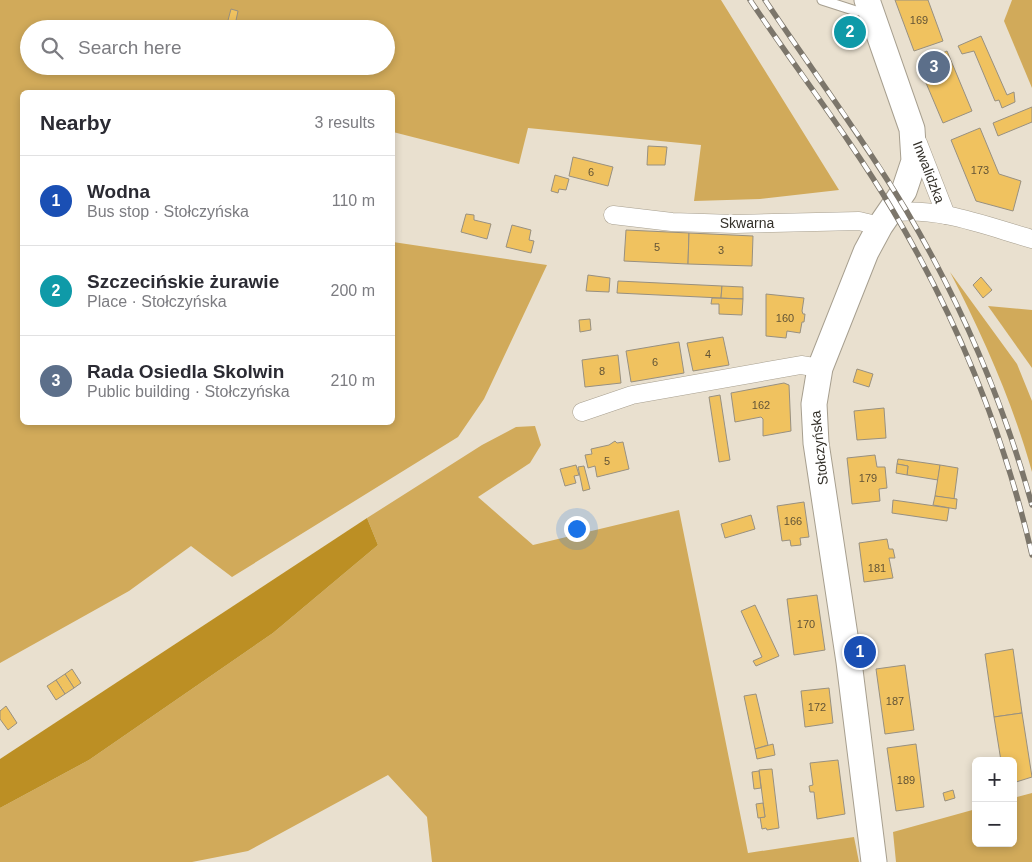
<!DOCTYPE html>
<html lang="en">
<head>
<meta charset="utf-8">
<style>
	body { margin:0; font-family:Arial,sans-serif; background:#f7f7f7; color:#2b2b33 }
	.controls { position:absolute; right:15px; bottom:15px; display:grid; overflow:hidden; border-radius:8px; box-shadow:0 2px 8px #0003 }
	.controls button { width:45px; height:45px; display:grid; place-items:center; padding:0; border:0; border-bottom:1px solid #e1e1e2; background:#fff; color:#2b2b33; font:25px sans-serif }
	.you { position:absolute; left:576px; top:528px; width:18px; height:18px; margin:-12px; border:4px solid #fff; border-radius:50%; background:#1a73e8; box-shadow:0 0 0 8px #1a73e833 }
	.badge { display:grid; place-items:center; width:32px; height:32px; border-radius:50%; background:#7b6434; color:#fff; font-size:16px; font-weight:700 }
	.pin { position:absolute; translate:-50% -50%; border:2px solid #fff; box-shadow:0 1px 5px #0006 }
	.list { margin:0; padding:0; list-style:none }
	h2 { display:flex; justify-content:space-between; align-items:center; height:65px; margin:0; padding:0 20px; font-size:21px }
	h2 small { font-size:16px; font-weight:400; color:#7c7c81 }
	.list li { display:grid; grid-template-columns:32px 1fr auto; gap:15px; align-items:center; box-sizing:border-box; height:90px; padding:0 20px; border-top:1px solid #e1e1e2 }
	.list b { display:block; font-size:19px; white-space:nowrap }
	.list p { margin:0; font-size:16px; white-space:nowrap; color:#7c7c81 }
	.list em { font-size:16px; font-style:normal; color:#7c7c81 }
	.icon { flex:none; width:28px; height:28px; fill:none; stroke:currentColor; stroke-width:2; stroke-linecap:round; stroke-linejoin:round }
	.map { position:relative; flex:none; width:1032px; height:862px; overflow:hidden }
	.search { position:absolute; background:#fff; box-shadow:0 2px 8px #0003; left:20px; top:20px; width:375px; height:55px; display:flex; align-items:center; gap:12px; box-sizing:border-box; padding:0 18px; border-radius:28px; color:#7c7c81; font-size:19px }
	.panel { position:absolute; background:#fff; box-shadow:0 2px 8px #0003; left:20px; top:90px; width:375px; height:335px; border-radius:8px }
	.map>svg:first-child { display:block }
	.green { fill:#d1aa5a; fill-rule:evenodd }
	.water { fill:#bc8f24 }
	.building { fill:#f0c25f; stroke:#989080 }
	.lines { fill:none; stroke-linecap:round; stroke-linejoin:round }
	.lane-casing { stroke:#a79f8f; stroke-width:11 }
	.street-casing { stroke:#a79f8f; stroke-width:19 }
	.secondary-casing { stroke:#a79f8f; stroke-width:27 }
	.lane { stroke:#fff; stroke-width:9 }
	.street { stroke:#fff; stroke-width:18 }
	.secondary { stroke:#fff; stroke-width:25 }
	.rail-casing { stroke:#7c766b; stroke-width:5.5 }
	.rail { stroke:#fff; stroke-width:4; stroke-dasharray:11; stroke-linecap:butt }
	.labels { text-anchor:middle; stroke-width:5; stroke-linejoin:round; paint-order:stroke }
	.number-label { font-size:11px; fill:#625436 }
	.street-label { font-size:14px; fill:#333029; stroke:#fff }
</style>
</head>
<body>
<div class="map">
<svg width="1032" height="862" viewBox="0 0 1032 862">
	<rect width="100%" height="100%" fill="#e9e0cf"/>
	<g class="green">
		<path d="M0,0h721l118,190 -79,9 -66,2 7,-56 -173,-17 -9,36 -126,-32 -1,-40h-370v330h370l1,-180 154,23 -63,134 -26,38 -226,140 -41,-31 -62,45 -129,72zM29,29h357v37h-357z"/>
		<polygon points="1012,0 1032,0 1032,88 1004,21"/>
		<path d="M950,272l67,92 15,37v71c-19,-69 -49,-136 -82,-200z"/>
		<polygon points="988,306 1032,310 1032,368"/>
		<polygon points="535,426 541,445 530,463 478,497 533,545 679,510 748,853 854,837 859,862 432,862 427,817 388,775 248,851 192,862 0,862 0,808 89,760 273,633 378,545 367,518 482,445 516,427"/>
		<polygon points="1032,793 1032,862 896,862 893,832 976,809 976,843 1013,843 1013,798"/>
	</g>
	<polygon class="water" points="367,518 378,545 273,633 89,760 0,808 0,759"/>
	<g class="building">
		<polygon points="895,0 928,0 943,41 914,51"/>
		<polygon points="231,9 238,11 235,25 227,24"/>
		<polygon points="981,36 1007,95 1014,92 1015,102 1002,108 999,100 995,101 974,51 962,54 958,46"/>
		<polygon points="947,51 972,111 943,123 918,64"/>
		<polygon points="1032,107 1032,122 998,136 993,123"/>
		<polygon points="980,128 999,174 1021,181 1013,211 976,201 951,140"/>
		<polygon points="648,146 667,147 665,165 647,165"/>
		<polygon points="573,157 613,167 608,186 569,176"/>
		<polygon points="555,175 569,179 566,190 559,189 558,193 551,191"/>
		<polygon points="466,214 474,215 474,220 491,224 487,239 461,232"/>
		<polygon points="512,225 531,230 529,240 534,241 531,253 506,247"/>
		<polygon points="626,230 689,233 688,264 624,261"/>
		<polygon points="689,233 753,236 752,266 688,264"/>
		<polygon points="588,275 610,278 609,292 586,291"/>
		<polygon points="981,277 992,290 983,298 973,285"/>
		<polygon points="618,281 722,286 721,298 617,293"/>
		<polygon points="722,286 743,287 743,299 721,298"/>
		<polygon points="766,294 804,298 802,311 803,314 805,314 804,322 802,322 800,333 787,331 786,338 766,336"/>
		<polygon points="712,298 743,299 742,315 719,314 719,304 711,304"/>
		<polygon points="590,319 591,330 580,332 579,320"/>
		<polygon points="723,337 729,365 693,371 687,343"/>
		<polygon points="679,342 684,373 631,382 626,351"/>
		<polygon points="618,355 621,383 585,387 582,360"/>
		<polygon points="857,369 873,374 869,387 853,382"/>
		<polygon points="784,383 789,385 791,431 763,436 763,419 761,417 735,422 731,393"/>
		<polygon points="720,395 730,460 719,462 709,397"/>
		<polygon points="884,408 886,438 857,440 854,411"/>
		<polygon points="615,441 617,443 623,442 629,469 597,477 595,466 588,468 585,455 592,454 591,449 609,445"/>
		<polygon points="875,455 877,467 885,467 887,488 879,489 880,501 852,504 847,458"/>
		<polygon points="898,459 940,465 938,480 907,475 908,466 897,464"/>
		<polygon points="897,464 908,466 907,475 896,473"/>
		<polygon points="576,465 579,475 574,476 576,483 565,486 560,469"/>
		<polygon points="940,465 958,468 954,499 935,496"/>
		<polygon points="584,466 590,489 583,491 578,467"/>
		<polygon points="935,496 957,499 956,509 933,505"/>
		<polygon points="893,500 949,508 947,521 892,513"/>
		<polygon points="804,502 809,537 800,538 801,545 791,546 790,540 782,541 777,506"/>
		<polygon points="751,515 755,529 725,538 721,524"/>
		<polygon points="887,539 889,549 893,549 895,558 889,558 893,578 864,582 859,543"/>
		<polygon points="817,595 825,650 794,655 787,599"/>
		<polygon points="755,605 779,656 756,666 753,661 762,657 741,611"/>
		<polygon points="1013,649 1022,713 994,717 985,654"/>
		<polygon points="905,665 914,730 885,734 876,669"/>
		<polygon points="72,669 81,683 74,688 65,674"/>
		<polygon points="65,674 74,688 65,694 56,680"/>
		<polygon points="56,680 65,694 56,700 47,686"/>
		<polygon points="829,688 833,723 805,727 801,691"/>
		<polygon points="756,694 768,745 755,749 744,696"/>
		<polygon points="6,706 17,723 8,730 0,719 0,711"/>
		<polygon points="1022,713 1032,777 1013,783 1013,761 1001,761 994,717"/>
		<polygon points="773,744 775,755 757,759 755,749"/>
		<polygon points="916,744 924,807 896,811 887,748"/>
		<polygon points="838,760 845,814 817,819 814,792 810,792 809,786 813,785 810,763"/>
		<polygon points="772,769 779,828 767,830 766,828 762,829 760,817 765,817 759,770"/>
		<polygon points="759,771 761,788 754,789 752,772"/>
		<polygon points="953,790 955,798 945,801 943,793"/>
		<polygon points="763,803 765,817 758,818 756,804"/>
	</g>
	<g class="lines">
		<g class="lane-casing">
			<polyline id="lane" points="822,0 856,11 868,10"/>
		</g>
		<g class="street-casing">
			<g id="street">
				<polyline points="918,143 946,215"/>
				<path d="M889,213c49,-7 97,13 143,26"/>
				<polyline points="613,215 672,222 735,224 859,221 880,226"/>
				<polyline points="582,412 632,395 801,365 820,368"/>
			</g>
		</g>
		<g class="secondary-casing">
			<polyline id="secondary" points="867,0 912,129 914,161 904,191 880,226 866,252 820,368 814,404 816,443 849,662 874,862"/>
		</g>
		<use href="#lane" class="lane"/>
		<use href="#street" class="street"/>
		<use href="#secondary" class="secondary"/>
		<g class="rail-casing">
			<g id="rail">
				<path d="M750,0c47,70 99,137 142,209 64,107 112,224 140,346"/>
				<path d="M765,0c47,70 98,138 141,210 55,93 97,191 126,295"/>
			</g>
		</g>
		<use href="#rail" class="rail"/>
	</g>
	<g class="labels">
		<g class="number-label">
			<text x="919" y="24">169</text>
			<text x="980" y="174">173</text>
			<text x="591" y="176">6</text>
			<text x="657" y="251">5</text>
			<text x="721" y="254">3</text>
			<text x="785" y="322">160</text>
			<text x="708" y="358">4</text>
			<text x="655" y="366">6</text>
			<text x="602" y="375">8</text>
			<text x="761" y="409">162</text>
			<text x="607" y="465">5</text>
			<text x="868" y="482">179</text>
			<text x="793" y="525">166</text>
			<text x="877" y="572">181</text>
			<text x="806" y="628">170</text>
			<text x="895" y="705">187</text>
			<text x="817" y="711">172</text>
			<text x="906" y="784">189</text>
		</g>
		<g class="street-label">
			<text transform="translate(929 172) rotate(69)" y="5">Inwalidzka</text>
			<text x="747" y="228">Skwarna</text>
			<text transform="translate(819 448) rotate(-96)" y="5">Stołczyńska</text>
		</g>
	</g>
</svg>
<div class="controls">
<button>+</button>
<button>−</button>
</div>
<div class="you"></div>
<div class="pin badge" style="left:860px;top:652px;background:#1a4fb4">1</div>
<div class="pin badge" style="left:850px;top:32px;background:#0f9aa8">2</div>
<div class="pin badge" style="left:934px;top:67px;background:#5c6f8a">3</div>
<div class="search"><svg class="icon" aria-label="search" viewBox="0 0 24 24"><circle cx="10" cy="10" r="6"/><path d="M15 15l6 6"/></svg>Search here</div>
<section class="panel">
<h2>Nearby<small>3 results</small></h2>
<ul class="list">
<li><span class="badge" style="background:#1a4fb4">1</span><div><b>Wodna</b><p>Bus stop · Stołczyńska</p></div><em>110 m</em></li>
<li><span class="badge" style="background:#0f9aa8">2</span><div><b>Szczecińskie żurawie</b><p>Place · Stołczyńska</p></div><em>200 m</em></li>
<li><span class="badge" style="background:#5c6f8a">3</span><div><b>Rada Osiedla Skolwin</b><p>Public building · Stołczyńska</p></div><em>210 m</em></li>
</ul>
</section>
</div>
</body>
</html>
